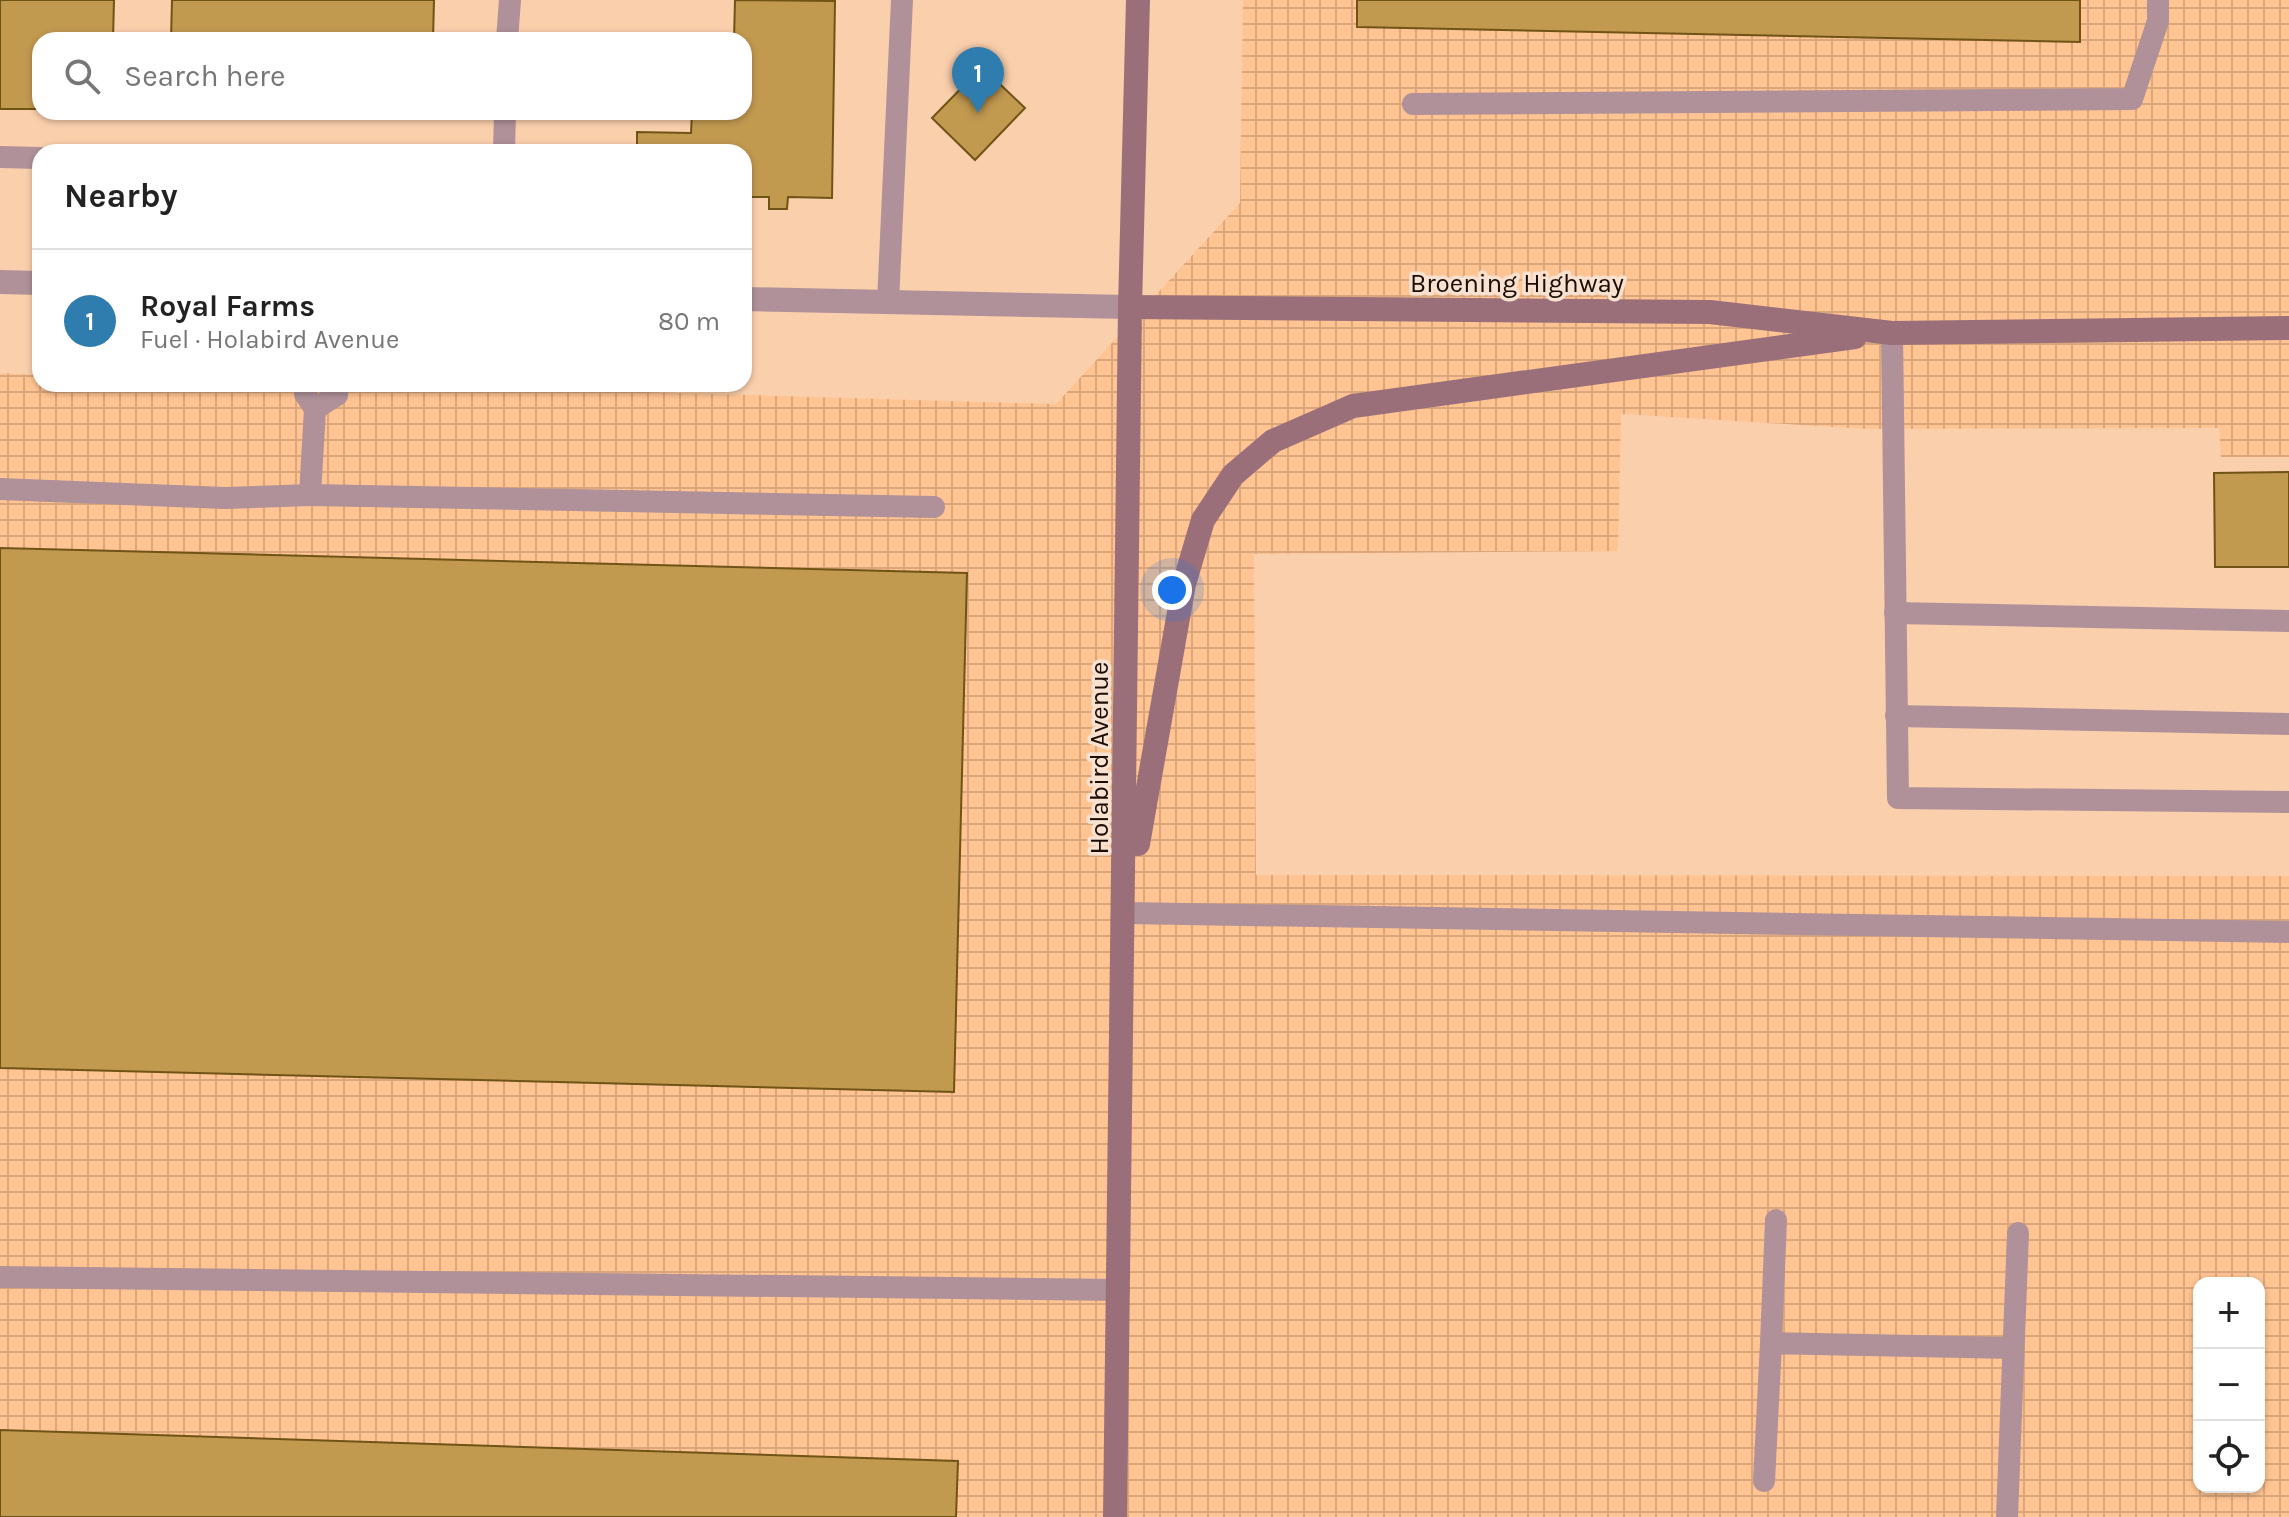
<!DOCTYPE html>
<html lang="en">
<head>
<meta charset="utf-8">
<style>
	body { margin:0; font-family:Karla,sans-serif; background:#f2f2f2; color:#222 }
	.controls { position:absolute; right:24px; bottom:24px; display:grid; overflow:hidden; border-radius:16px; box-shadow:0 2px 6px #0004 }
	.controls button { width:72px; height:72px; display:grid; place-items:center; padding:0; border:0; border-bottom:2px solid #e0e0e0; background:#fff; color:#222; font:40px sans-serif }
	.you { position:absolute; left:1172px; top:590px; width:28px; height:28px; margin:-20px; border:6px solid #fff; border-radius:50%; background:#1a73e8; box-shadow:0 0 0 12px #1a73e833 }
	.badge { display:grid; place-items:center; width:52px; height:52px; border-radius:50%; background:#2f7cae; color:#fff; font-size:26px; font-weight:700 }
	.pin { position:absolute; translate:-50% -66px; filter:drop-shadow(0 2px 4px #0008) }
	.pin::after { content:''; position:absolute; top:42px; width:28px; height:24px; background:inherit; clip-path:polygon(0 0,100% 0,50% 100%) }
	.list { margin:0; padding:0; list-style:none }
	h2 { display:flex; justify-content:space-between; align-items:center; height:104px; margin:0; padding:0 32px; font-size:34px }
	h2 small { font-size:26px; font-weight:400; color:#767676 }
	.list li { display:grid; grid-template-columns:52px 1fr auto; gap:24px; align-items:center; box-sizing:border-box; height:144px; padding:0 32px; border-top:2px solid #e0e0e0 }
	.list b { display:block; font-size:30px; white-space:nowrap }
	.list p { margin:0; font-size:26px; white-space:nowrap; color:#767676 }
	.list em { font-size:26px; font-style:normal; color:#767676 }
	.icon { flex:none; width:44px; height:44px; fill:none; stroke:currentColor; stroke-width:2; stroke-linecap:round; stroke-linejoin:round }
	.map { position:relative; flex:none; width:2289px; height:1517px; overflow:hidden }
	.search { position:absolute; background:#fff; box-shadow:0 2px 6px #0004; left:32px; top:32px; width:720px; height:88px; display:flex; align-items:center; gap:20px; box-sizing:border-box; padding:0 28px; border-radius:24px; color:#767676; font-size:30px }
	.panel { position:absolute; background:#fff; box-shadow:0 2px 6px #0004; left:32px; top:144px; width:720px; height:248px; border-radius:24px }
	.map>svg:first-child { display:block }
	.industrial { fill:url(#industrial-grid); fill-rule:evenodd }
	.building { fill:#c1994f; stroke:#705317; stroke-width:2 }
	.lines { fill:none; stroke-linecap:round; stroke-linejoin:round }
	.service { stroke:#b09199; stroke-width:22 }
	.tertiary { stroke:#b09199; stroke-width:24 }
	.secondary { stroke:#9a6f7a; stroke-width:24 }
	.labels { text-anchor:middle; stroke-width:7; stroke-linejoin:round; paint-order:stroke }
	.street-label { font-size:26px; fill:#1d0b00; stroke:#f7e1d0 }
</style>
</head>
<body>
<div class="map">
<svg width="2289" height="1517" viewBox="0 0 2289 1517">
	<defs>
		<pattern id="industrial-grid" width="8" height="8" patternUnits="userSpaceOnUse" patternTransform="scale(2)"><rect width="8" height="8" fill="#ffc492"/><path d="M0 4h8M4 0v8" fill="none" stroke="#daa77c"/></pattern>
	</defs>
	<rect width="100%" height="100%" fill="#facfac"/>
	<path class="industrial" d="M1243,0h1046v457h-68l-2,-29 -353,1 -245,-15 -3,137 -364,3 2,321 1033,1v641h-2289v-1144l40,2v9h327l689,20 184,-201zM2199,1283h60v204h-60z"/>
	<g class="building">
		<polygon points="0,0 114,0 113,40 40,40 40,109 0,109"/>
		<polygon points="172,0 434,0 433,40 171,40"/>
		<polygon points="735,0 835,1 832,198 788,197 787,209 769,209 769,197 744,197 744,152 637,152 637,132 691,133 692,112 744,112 744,40 734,40"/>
		<polygon points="1357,0 2080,0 2080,42 1357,27"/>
		<polygon points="982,67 1025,108 975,160 932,118"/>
		<polygon points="228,112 378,112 379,117"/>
		<polygon points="2289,472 2289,567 2215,567 2214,473"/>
		<polygon points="0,548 967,573 954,1092 0,1068"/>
		<polygon points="0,1430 958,1461 956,1517 0,1517"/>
	</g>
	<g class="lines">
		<g class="service">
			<polyline points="507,40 510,0"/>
			<polyline points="1413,104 2132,99 2158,21 2158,0"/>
			<polyline points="504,152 505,112"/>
			<polyline points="0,157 40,158"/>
			<polyline points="888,302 902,0"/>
			<polyline points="1892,333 1898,798 2289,802"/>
			<polyline points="315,409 337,395 338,384"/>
			<polyline points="0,489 225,498 310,495 315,409 305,394 305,384"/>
			<polyline points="310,495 934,507"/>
			<polyline points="1895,613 2289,621"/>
			<polyline points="1896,716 2289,724"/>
			<polyline points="1125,913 2289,932"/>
			<polyline points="0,1277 1119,1290"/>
			<polyline points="1771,1343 1776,1220"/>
			<polyline points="1764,1481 1771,1343 2013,1348"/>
			<polyline points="2007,1517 2018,1233"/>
		</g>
		<g class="tertiary">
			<polyline points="0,282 40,283"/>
			<polyline points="744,299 1130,307"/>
		</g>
		<g class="secondary">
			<polyline points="1130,307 1710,312 1892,333 2289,328"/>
			<polyline points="1138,844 1184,584 1203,520 1233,475 1273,441 1353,406 1855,337"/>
			<polyline points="1115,1517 1130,307 1138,0"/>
		</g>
	</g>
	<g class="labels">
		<g class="street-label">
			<text x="1517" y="292">Broening Highway</text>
			<text transform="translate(1099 758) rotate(-90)" y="9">Holabird Avenue</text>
		</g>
	</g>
</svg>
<div class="controls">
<button>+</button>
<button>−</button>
<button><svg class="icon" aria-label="locate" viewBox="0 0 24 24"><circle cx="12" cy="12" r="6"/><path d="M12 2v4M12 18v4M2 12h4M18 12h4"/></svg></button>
</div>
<div class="you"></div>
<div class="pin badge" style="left:978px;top:113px">1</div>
<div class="search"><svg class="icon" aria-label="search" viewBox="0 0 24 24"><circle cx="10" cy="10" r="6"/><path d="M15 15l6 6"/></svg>Search here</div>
<section class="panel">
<h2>Nearby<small></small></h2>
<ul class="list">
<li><span class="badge">1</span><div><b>Royal Farms</b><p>Fuel · Holabird Avenue</p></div><em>80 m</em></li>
</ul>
</section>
</div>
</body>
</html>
